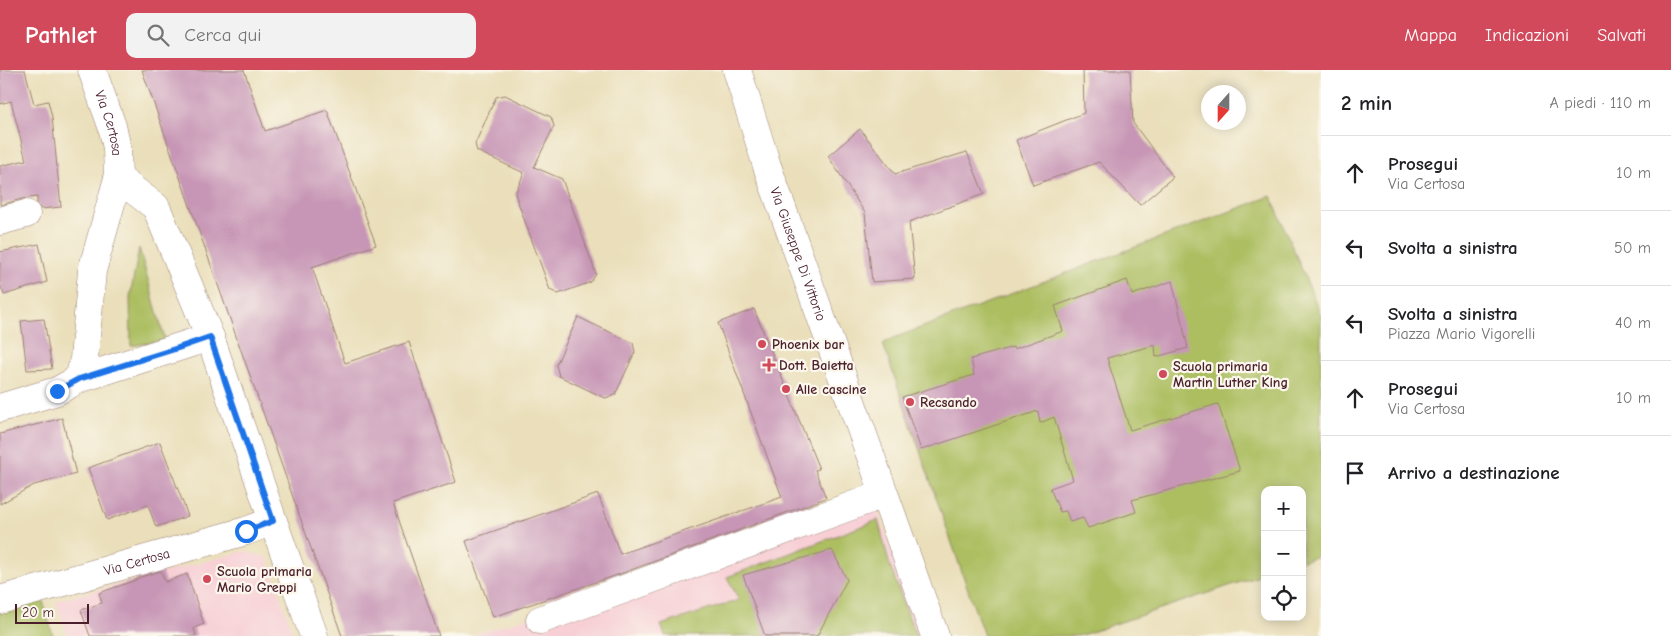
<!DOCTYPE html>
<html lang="it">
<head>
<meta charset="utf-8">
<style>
	body { margin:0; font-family:"Comic Neue",sans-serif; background:#f2f2f2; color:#202124 }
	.controls { position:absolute; right:15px; bottom:15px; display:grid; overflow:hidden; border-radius:10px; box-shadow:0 2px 12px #0003 }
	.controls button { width:45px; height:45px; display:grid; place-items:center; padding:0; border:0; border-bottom:1px solid #e0e0e0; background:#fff; color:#202124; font:25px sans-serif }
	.compass { position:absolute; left:1201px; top:15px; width:45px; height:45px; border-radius:50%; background:#fff; box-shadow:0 2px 12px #0003; rotate:201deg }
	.scale { position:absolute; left:15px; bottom:12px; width:74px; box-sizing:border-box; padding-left:5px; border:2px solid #4a1f2b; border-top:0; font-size:14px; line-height:18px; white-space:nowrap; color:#4a1f2b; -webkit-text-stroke:4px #fbf7ec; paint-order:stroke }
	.stop { position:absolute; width:15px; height:15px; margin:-11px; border:4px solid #1a73e8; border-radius:50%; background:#fff }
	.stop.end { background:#1a73e8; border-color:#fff; box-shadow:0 1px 5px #0008 }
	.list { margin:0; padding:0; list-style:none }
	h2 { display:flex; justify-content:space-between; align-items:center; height:65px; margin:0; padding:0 20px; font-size:21px }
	h2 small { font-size:16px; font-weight:400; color:#757577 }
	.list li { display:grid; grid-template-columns:32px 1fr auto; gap:15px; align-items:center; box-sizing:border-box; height:75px; padding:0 20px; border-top:1px solid #e0e0e0 }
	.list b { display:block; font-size:19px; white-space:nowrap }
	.list p { margin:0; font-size:16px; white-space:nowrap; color:#757577 }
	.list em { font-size:16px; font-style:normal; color:#757577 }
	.icon { flex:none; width:28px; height:28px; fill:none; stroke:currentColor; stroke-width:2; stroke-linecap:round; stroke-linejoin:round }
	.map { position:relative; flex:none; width:1321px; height:566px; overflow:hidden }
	header { display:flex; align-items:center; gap:30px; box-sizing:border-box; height:70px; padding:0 25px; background:#d1495b; color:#fff }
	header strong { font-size:24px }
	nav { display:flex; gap:28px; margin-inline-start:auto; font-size:18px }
	.search { width:350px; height:45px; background:#f2f2f2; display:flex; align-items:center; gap:12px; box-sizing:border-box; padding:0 18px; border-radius:10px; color:#757577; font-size:19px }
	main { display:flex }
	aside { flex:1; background:#fff }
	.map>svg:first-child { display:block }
	.built { fill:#f7cfd5 }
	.green { fill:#acbe61; stroke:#7b6e46 }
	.building { fill:#c796b6 }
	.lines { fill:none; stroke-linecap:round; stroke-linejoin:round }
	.minor-casing { stroke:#9a7f72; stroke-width:29 }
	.minor { stroke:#fff; stroke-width:28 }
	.route { stroke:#1a73e8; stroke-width:6 }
	.poi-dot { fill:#d1495b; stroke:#fbf7ec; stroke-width:2 }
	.labels { text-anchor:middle; stroke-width:4.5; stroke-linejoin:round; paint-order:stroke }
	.street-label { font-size:14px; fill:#4a1f2b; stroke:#fbf7ec }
	.poi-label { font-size:14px; font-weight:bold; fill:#4a1f2b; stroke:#fbf7ec; text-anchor:start }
</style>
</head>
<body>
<header>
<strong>Pathlet</strong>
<div class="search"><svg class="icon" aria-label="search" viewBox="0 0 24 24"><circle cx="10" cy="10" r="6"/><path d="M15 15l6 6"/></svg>Cerca qui</div>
<nav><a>Mappa</a><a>Indicazioni</a><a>Salvati</a></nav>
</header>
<main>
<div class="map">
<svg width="1321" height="566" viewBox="0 0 1321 566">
	<rect width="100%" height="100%" fill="#fbf7ec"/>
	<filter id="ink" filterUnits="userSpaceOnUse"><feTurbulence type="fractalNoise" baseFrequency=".02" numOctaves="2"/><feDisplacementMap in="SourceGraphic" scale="10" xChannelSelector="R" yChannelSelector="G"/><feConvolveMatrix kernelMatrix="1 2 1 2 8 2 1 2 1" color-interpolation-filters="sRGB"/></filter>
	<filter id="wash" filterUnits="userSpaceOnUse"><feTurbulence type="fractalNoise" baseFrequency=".0096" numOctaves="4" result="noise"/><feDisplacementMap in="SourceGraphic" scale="20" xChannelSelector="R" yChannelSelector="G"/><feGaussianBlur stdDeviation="1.12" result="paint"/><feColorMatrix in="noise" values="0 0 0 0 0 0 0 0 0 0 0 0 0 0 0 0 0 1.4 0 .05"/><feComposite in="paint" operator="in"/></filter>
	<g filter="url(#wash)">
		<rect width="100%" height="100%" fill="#eadfba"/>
		<g class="built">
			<polygon points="875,433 922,566 471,566"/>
			<polygon points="245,481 267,487 294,566 68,566 56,531"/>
		</g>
		<g class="green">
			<polygon points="1271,126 1321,245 1321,485 1302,491 1302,420 1265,420 1265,504 1079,566 984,566 883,274 891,269"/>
			<polygon points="139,178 165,270 131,276 130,227"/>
			<polygon points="878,450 890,496 916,566 665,566 661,555 739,530 727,507"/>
			<polygon points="41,524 53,566 0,566 0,535"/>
		</g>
		<g id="blocks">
			<g class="building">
				<polygon points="0,0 25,0 34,34 48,31 52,47 61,137 41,139 37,133 37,127 22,129 0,135 0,96 26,90 11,31 0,34"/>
				<polygon points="142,0 244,0 265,61 327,40 376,175 312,197 345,293 409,272 456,412 393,433 439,566 342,566"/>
				<polygon points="1083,0 1130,0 1133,53 1173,107 1140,135 1099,92 1033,115 1016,70 1084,43"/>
				<polygon points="505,25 551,47 554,56 534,97 562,109 596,204 591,212 558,224 550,220 515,124 524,103 477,81 475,74 496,27"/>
				<polygon points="860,59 895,104 967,82 984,124 909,152 915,209 872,212 865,143 828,86"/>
				<polygon points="39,174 47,212 4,225 0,214 0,182"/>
				<polygon points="1127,210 1132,225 1172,211 1188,278 1156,287 1155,275 1107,288 1130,360 1218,334 1240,401 1132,430 1136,442 1088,458 1083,448 1070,452 1066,441 1060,442 1050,418 1073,410 1054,347 1040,353 1038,341 921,380 902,327 974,305 971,289 1013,277 1014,279 1063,261 1055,236"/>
				<polygon points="754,239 819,399 815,400 826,428 620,504 493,547 466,471 598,424 620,484 782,427 718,253"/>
				<polygon points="578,247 633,273 635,282 615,325 605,328 559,306 556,295"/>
				<polygon points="44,249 52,299 27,300 21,251"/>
				<polygon points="62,348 76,404 34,415 0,434 0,364"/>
				<polygon points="160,372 188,446 156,457 148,435 107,450 88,398"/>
				<polygon points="832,480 847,510 817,566 765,566 743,505"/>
				<polygon points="161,501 165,512 187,504 204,554 194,558 196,566 90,566 81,540 102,533 99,523 136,510 136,509 141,507"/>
			</g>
		</g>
	</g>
	<g filter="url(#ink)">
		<use href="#blocks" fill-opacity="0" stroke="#9a7f72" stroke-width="1"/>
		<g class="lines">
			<g class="minor-casing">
				<g id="minor">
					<path id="s1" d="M92,0l20,56 5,22 1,30"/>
					<path id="s2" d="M737,0l30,96 168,470"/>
					<polyline points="0,151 26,144"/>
					<polyline points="210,267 273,451 314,566"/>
					<polyline points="0,338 57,321 79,309 210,267 156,137 118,108 92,201 84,289 79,309"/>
					<path id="s3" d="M0,530l246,-69 27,-10"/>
					<polyline points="540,550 884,424"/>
				</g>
			</g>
			<use href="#minor" class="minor"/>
		</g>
	</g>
	<g class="lines" filter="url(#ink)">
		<polyline class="route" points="57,321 79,309 178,278 210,267 273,451 246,461"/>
	</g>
	<g class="poi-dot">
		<circle cx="762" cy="274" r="5"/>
		<path d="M766.5 287.5h5v5h5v5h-5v5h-5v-5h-5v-5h5z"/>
		<circle cx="1163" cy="304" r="5"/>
		<circle cx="786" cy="319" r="5"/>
		<circle cx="910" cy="332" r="5"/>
		<circle cx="207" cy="509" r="5"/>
	</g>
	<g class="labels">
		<g class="street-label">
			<text dy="5" stroke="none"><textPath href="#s1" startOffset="56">Via Certosa</textPath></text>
			<text dy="5" stroke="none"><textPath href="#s2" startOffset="194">Via Giuseppe Di Vittorio</textPath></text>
			<text dy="5" stroke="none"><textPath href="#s3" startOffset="142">Via Certosa</textPath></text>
		</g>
		<g class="poi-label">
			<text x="772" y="279">Phoenix bar</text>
			<text x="779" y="300">Dott. Baietta</text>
			<text x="1173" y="301">Scuola primaria<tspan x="1173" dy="16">Martin Luther King</tspan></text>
			<text x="796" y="324">Alle cascine</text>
			<text x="920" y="337">Recsando</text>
			<text x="217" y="506">Scuola primaria<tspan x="217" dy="16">Mario Greppi</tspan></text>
		</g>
	</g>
</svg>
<div class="controls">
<button>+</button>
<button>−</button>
<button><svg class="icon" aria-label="locate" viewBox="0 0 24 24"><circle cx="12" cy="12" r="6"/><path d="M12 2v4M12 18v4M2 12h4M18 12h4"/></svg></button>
</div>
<svg class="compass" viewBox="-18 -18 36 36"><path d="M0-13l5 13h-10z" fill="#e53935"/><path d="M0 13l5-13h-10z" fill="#757577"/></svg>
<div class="scale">20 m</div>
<div class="stop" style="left:246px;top:461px"></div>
<div class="stop end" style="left:57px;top:321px"></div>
</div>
<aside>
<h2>2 min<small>A piedi · 110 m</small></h2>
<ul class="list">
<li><svg class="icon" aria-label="ahead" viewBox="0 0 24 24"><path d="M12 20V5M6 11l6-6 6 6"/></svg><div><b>Prosegui</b><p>Via Certosa</p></div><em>10 m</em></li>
<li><svg class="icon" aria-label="left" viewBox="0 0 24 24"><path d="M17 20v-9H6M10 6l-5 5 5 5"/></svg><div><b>Svolta a sinistra</b></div><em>50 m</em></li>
<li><svg class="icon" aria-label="left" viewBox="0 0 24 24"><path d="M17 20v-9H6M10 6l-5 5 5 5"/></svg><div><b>Svolta a sinistra</b><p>Piazza Mario Vigorelli</p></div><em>40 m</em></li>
<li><svg class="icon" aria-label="ahead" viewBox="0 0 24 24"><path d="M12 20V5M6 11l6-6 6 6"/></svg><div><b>Prosegui</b><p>Via Certosa</p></div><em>10 m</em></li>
<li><svg class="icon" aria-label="arrive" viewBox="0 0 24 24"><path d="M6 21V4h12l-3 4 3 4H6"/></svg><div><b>Arrivo a destinazione</b></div></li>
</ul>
</aside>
</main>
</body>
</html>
